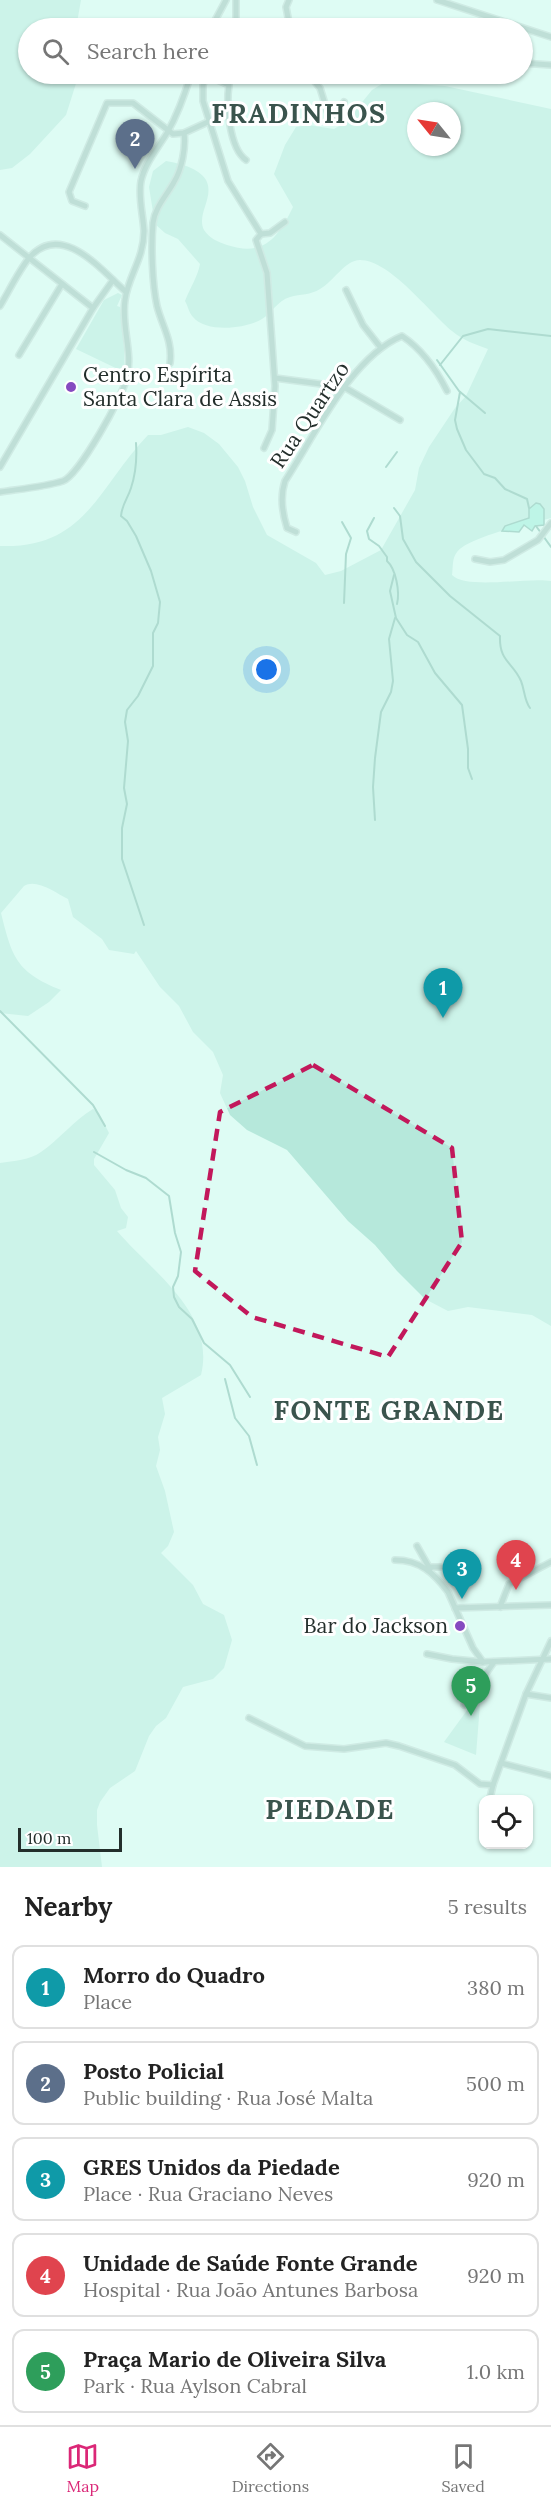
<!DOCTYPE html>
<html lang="en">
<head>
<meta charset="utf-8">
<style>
	body { margin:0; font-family:Lora,serif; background:#f2f2f2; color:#222 }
	.controls { position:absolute; right:18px; bottom:18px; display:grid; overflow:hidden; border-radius:12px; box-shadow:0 2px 4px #0004 }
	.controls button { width:54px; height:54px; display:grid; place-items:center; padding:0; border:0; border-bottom:2px solid #e0e0e0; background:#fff; color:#222; font:30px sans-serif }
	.compass { position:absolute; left:407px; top:102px; width:54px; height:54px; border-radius:50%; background:#fff; box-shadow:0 2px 4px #0004; rotate:300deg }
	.scale { position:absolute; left:18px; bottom:15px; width:104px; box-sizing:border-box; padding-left:6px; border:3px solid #232e2b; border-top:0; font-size:16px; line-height:21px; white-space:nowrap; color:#232e2b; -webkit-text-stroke:4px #fff; paint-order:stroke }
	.you { position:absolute; left:267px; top:670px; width:21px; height:21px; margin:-15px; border:4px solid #fff; border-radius:50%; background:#1a73e8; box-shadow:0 0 0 9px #1a73e833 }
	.badge { display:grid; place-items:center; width:39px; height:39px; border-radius:50%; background:#db2777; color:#fff; font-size:20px; font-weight:700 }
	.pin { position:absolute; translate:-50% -50px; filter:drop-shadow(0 2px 3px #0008) }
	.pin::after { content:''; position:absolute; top:32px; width:21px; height:18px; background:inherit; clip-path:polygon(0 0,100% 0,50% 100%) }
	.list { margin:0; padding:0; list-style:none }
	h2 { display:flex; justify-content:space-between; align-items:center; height:78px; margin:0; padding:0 24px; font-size:26px }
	h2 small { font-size:20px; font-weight:400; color:#767676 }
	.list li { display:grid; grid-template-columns:39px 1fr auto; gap:18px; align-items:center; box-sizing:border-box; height:84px; margin:0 12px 12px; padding:0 12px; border:2px solid #e0e0e0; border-radius:12px }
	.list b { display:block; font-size:22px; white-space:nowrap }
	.list p { margin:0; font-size:20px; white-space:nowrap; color:#767676 }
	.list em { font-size:20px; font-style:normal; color:#767676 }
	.icon { flex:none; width:33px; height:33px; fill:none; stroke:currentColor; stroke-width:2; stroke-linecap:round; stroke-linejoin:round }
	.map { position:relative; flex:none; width:551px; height:1867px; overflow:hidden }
	.search { position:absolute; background:#fff; box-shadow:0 2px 4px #0004; left:18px; right:18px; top:18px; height:66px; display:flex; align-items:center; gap:15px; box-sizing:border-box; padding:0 21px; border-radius:33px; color:#767676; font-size:22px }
	.sheet { height:558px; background:#fff }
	nav { display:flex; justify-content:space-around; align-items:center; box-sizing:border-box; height:84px; border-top:2px solid #e0e0e0; background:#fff; font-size:16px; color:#767676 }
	nav a { display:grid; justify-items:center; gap:3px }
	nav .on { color:#db2777 }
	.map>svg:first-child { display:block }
	.green { fill:#b6e8db; fill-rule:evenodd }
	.water { fill:#97eed8; stroke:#74b4a4; stroke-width:1.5 }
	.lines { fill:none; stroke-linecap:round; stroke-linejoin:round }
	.stream { stroke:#74b4a4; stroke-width:2 }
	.street-casing { stroke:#bcd7d0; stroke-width:8 }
	.street { stroke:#99bdb3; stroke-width:5 }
	.marked { fill:none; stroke:#c2185b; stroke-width:4.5; stroke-dasharray:12 8; stroke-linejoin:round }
	.poi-dot { fill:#864ac0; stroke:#fff; stroke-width:2 }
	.labels { text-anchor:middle; stroke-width:6; stroke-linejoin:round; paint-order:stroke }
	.poi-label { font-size:21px; fill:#232e2b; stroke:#fff; text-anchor:start }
	.street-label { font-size:21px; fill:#232e2b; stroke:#fff }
	.district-label { font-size:27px; font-weight:bold; letter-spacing:1.5px; fill:#3a544d; stroke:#fff }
</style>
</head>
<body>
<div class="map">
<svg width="551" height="1867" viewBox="0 0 551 1867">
	<rect width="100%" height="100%" fill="#defcf4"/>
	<g class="green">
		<polygon points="0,0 81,0 76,28 28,28 28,74 79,74 66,115 30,154 12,168 0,170"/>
		<path d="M385,82l60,4 106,23v409c-20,5 -83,19 -94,34 -5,6 -4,15 -5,23 15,15 76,2 99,6v745l-19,-11 -64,-8 -20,4 -23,-12 -28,-28 -22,-26 -27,-24 -61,-71 -40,-20 -17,-15 -10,-22 3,-18 -10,-23 -20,-20 -14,-26 -19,-19 -24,-36 -2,3 -25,-4 -7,-11 -29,-22 -5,-18c-12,-6 -32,-21 -44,-13l-23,27c11,44 15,59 60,77l-12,12 -21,14 -28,-3v-467c86,3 98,-59 148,-111h13l27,-8 16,6 15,11 19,23 7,14 8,26 14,28 49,28 9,12 16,-4 40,-21 34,-60 4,-22 10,-21 26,-39 11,-12 22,-47c-13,-5 -24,-8 -36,-18 -22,-18 -62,-71 -92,-71 -15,0 -27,22 -40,29 -9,6 -20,5 -30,8 -13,4 -18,16 -28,22 -16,10 -56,14 -69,-2 -4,-4 -5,-11 -8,-16 5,-13 13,-25 15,-37l-22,-25 -13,-6 -10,-9 -6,-37 4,-16 13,-10c13,2 33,7 40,19 9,17 -10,34 -2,50 5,8 14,12 23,15 37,12 51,-7 66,-38l-19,-33 11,-29 11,-18 12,-2 26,4 12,-7 26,-32zM416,111h36v36h-36z"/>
		<path d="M118,293l4,2 -5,11 3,1c3,22 5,43 4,65l-48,-23 28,-49z"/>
		<path d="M93,1109l6,4 10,20 -15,26v6l21,25 6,18 7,9 -2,11 -9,3c35,41 99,82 84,144l-39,23 3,16 -7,23 2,13 -4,16 9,25 9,41 -6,14 -7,7 32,32 10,19 21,11 8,25 -8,28 -11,11 -30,8 -17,31 -10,8 -7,10 -14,35 -25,17 -10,14 -3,8v15l5,42h-102v-704c14,-2 30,-3 41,-11 19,-13 32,-31 52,-43z"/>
		<polygon points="481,1691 476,1755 444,1742"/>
	</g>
	<polygon class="water" points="536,503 540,504 544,509 544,525 535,526 532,531 524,525 519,532 502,531 505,526 529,518 529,509"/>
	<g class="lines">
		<g class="stream">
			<polyline points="437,360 459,391 485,413"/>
			<polyline points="440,365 463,336 488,329 551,336"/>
			<polyline points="460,392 455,420 457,429 466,450 484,474 495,478 505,489 527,499 529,508"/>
			<path d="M136,443c1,15 0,30 -5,45 -3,10 -9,16 -10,28l6,5 9,15 15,35 9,31 -2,21 -5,10v33l-15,30 -11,14 -2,12 3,19 -4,47 3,16 -5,24v31l22,66"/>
			<polyline points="386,467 397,452"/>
			<path d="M394,508l6,8 3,23 13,23 34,34 50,40c-1,26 13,26 21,45 4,10 3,19 9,27"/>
			<path d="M374,518l-7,13 2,8 10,7 8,11v4c9,8 13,31 10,43"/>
			<polyline points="342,522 351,538 346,554 344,603"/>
			<polyline points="536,526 551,547"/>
			<polyline points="394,575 390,591 396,618 407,635 418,642 435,673 462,705 468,749 468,768 472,779"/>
			<polyline points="375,820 373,787 375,758 381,712 391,692 393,681 389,639 395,618"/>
			<polyline points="0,1011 93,1105 105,1126"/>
			<polyline points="94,1152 126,1170 146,1178 169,1196 175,1233 181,1252 178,1276 173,1287 174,1297 179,1307 192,1319 204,1343 230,1365 250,1397"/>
			<polyline points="225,1379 235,1418 249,1436 257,1465"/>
		</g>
		<g class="street-casing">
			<g id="street">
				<polyline points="289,0 286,7 290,28"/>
				<polyline points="437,0 551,37"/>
				<polyline points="211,28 226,0"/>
				<polyline points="233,28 236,19 236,0"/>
				<polyline points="522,63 551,65"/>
				<polyline points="207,74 203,85 203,101 228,181 261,234 270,233 285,222"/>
				<polyline points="308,74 320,88 330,120 333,121 344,102"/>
				<path d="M206,75l23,10c-3,19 0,63 17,75"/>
				<polyline points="85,206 72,201 69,192 107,103 133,103 173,134 184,133 210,121"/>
				<polyline points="261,234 256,240 267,273 275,386 272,430 264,448"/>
				<polyline points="0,235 93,308"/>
				<polyline points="346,290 363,325 381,348"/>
				<path d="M0,306c9,-15 18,-34 29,-48 33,-38 73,13 97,34"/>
				<polyline points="19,355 62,284"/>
				<path d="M170,363c3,-22 -8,-37 -13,-57 -5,-23 -6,-61 -4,-83 2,-16 14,-28 21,-41 8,-13 12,-35 10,-49"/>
				<polyline points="275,378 344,387 400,420"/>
				<polyline points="0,467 93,308 113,280"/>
				<path d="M0,492c20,-3 44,-5 63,-11 16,-6 60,-85 64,-104 6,-25 -6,-51 -2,-77 3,-24 19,-41 19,-69 -1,-17 -6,-34 -3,-50 4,-18 17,-33 26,-48 11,-19 18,-39 24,-59"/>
				<path d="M296,532l-9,-4c-5,-16 -7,-32 -2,-47 30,-46 66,-124 117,-145 21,14 34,33 45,55"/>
				<polyline points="475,559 490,562 504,560 538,540 551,523"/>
				<polyline points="417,1546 430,1569"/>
				<path d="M395,1560c25,0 39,13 53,32l25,56 10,14"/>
				<polyline points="429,1567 440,1567"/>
				<polyline points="500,1607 509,1584 551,1562"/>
				<polyline points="455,1608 551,1605"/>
				<polyline points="427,1654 452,1659 483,1662 551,1659"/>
				<polyline points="526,1694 551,1698"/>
				<polyline points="464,1705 494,1662"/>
				<polyline points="249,1718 305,1746 344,1749 386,1743 399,1746 455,1765 480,1784 493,1785 526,1694 551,1641"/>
				<polyline points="501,1763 551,1776"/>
				<polyline points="490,1798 493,1785"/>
			</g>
		</g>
		<use href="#street" class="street"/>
	</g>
	<path d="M0 0H551V1867H0ZM313,1065l139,83 10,94 -74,115 -136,-40 -57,-46 25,-159z" fill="#defcf4" fill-opacity=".55" fill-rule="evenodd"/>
	<path class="marked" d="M313,1065l139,83 10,94 -74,115 -136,-40 -57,-46 25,-159z"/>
	<g class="poi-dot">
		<circle cx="71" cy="387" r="6"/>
		<circle cx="460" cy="1626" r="6"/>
	</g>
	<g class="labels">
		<g class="poi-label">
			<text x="83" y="382">Centro Espírita<tspan x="83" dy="24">Santa Clara de Assis</tspan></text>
			<text x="448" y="1633" text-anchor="end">Bar do Jackson</text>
		</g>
		<g class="street-label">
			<text transform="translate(310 415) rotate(-56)" y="7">Rua Quartzo</text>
		</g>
		<g class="district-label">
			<text x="299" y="123">FRADINHOS</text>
			<text x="389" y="1420">FONTE GRANDE</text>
			<text x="330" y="1819">PIEDADE</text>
		</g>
	</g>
</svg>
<div class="controls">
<button><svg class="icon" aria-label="locate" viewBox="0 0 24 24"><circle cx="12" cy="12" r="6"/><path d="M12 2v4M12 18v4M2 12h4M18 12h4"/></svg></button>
</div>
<svg class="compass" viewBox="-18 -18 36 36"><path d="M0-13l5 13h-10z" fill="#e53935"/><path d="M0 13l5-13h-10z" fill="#767676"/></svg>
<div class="scale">100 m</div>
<div class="you"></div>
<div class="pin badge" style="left:443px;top:1018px;background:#0f9aa8">1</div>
<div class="pin badge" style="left:135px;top:169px;background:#5c6f8a">2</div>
<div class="pin badge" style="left:462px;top:1599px;background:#0f9aa8">3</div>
<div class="pin badge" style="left:516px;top:1590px;background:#e0444e">4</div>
<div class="pin badge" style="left:471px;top:1716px;background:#2e9e5b">5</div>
<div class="search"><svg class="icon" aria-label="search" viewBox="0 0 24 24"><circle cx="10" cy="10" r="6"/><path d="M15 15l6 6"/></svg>Search here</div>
</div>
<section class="sheet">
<h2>Nearby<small>5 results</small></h2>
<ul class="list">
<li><span class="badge" style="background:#0f9aa8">1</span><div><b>Morro do Quadro</b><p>Place</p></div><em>380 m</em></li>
<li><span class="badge" style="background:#5c6f8a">2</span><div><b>Posto Policial</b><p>Public building · Rua José Malta</p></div><em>500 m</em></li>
<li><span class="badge" style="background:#0f9aa8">3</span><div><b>GRES Unidos da Piedade</b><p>Place · Rua Graciano Neves</p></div><em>920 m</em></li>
<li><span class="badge" style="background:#e0444e">4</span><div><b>Unidade de Saúde Fonte Grande</b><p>Hospital · Rua João Antunes Barbosa</p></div><em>920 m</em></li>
<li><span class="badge" style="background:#2e9e5b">5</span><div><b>Praça Mario de Oliveira Silva</b><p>Park · Rua Aylson Cabral</p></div><em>1.0 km</em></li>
</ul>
</section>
<nav>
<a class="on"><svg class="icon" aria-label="map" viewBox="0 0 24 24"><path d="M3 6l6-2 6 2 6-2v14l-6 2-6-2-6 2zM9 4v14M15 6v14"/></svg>Map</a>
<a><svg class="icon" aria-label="directions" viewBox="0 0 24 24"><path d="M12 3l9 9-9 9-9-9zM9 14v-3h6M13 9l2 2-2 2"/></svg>Directions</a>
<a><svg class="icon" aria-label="saved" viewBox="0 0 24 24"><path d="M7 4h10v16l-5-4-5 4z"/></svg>Saved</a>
</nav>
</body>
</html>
